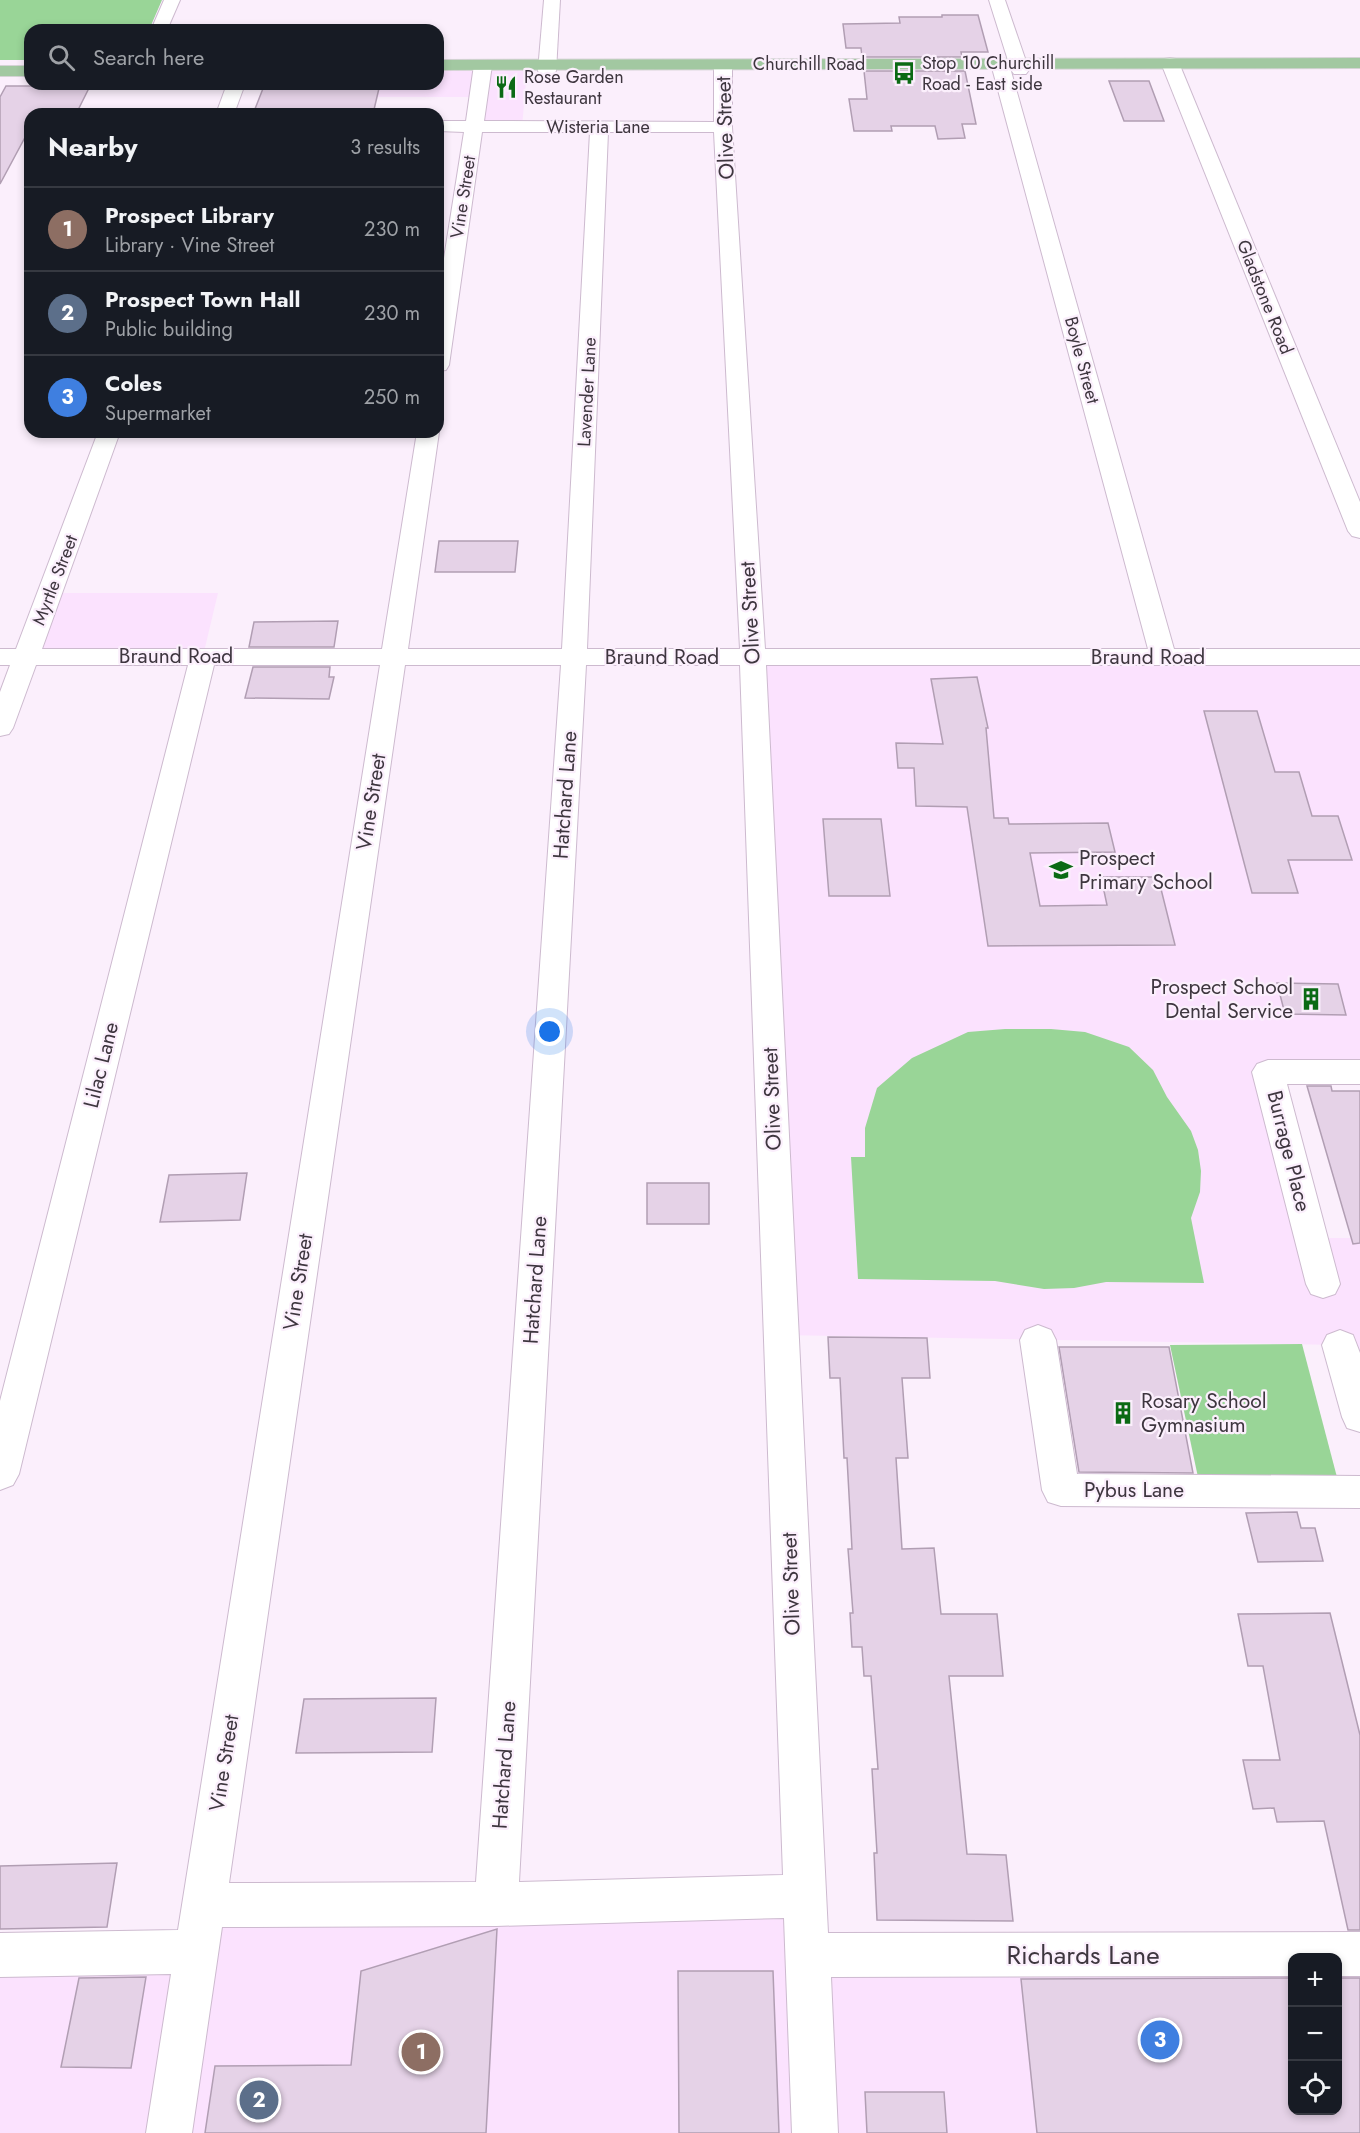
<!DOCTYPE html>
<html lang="en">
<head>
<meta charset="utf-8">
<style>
	body { margin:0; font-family:Jost,sans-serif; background:#242831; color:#f1f3f6 }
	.controls { position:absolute; right:18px; bottom:18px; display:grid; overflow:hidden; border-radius:12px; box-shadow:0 3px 9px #0003 }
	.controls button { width:54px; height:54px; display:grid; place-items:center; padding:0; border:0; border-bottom:2px solid #363941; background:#171b24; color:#f1f3f6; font:30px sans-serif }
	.you { position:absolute; left:550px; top:1032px; width:21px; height:21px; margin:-15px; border:4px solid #fff; border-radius:50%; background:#1a73e8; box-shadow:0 0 0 9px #1a73e833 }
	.badge { display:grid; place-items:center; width:39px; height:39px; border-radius:50%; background:#8ab590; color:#fff; font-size:20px; font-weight:700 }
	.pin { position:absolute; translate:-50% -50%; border:3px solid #fff; box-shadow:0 2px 6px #0006 }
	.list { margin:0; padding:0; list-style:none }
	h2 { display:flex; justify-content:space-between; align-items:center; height:78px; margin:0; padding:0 24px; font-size:26px }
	h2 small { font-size:20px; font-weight:400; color:#9ea1a6 }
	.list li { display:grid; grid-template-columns:39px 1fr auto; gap:18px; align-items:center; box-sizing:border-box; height:84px; padding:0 24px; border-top:2px solid #363941 }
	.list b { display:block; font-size:22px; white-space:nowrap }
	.list p { margin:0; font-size:20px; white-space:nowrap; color:#9ea1a6 }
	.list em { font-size:20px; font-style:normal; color:#9ea1a6 }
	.icon { flex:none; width:33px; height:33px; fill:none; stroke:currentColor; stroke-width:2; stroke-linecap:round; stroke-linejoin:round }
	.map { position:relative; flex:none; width:1360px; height:2133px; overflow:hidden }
	.search { position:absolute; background:#171b24; box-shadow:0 3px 9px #0003; left:24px; top:24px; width:420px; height:66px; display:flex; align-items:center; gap:15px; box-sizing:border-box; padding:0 21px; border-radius:18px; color:#9ea1a6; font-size:22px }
	.panel { position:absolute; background:#171b24; box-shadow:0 3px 9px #0003; left:24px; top:108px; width:420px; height:330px; border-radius:18px }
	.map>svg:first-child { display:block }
	.built { fill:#fbe2fe; fill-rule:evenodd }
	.green { fill:#99d597 }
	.building { fill:#e5d2e7; stroke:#b19eb3; stroke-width:1.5 }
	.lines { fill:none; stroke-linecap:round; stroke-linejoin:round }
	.minor-casing { stroke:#cdbacf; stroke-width:2 }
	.major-casing { stroke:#d5d3d5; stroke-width:2 }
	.minor { fill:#fff; fill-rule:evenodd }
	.major { fill:#a2c8a1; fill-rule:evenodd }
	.labels { text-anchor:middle; stroke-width:4.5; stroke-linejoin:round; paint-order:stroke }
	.far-poi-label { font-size:18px; fill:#3e363f; stroke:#fbeffc; text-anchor:start }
	.far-street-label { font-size:18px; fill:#3e363f; stroke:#fbeffc }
	.street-label { font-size:21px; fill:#3e363f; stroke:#fbeffc }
	.poi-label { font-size:21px; fill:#3e363f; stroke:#fbeffc; text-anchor:start }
	.near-street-label { font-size:26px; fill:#3e363f; stroke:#fbeffc }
</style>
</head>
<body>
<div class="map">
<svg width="1360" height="2133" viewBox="0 0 1360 2133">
	<rect width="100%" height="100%" fill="#fbeffc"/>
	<g class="built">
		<polygon points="438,71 527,71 522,127 474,126 478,97 376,97 378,84 438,84"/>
		<polygon points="51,593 218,593 203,656 25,657"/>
		<polygon points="753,657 1360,657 1360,1072 1269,1072 1311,1238 1360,1238 1360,1417 1340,1345 782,1335"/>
		<path d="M804,1896l4,58h552v179h-1360v-178l196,-3 7,-47zM1292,1958h46v152h-46z"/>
	</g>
	<g class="green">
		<polygon points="0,0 162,0 149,30 30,30 30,60 0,60"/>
		<polygon points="1005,1029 1051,1029 1085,1032 1129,1047 1153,1070 1167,1097 1191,1131 1198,1150 1201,1171 1200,1192 1191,1218 1204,1283 1106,1282 1074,1288 1044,1289 995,1281 858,1279 851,1157 865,1157 865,1128 877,1088 912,1058 968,1032"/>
		<polygon points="1302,1344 1338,1481 1199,1482 1170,1345"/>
	</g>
	<g class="building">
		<polygon points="942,15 978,15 988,52 961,52 962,57 862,57 861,48 846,48 843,24 900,23 899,17 942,17"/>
		<polygon points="864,71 965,71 976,124 962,124 965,138 938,139 935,126 891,126 892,131 854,131 849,99 867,99"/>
		<polygon points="1109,81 1149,81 1164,121 1124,121"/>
		<polygon points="45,84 91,84 76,114 30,114 30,128 0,184 0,97 6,86 44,86"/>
		<polygon points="306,84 380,84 373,114 253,114 264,86"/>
		<polygon points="439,541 518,541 515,572 435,572"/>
		<polygon points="338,621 334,647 249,647 254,622"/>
		<polygon points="253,667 330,667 329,677 334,677 329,699 245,698"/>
		<polygon points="977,677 988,728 986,728 994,818 1008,818 1009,824 1108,823 1115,852 1030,853 1040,906 1107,905 1101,877 1158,877 1175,945 988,946 967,807 916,806 914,768 898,768 896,743 943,744 931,679"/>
		<polygon points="1204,711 1257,711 1275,772 1299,772 1312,816 1338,816 1352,860 1288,860 1298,893 1252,893"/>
		<polygon points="823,819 881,819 890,896 829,896"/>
		<polygon points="1277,983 1338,984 1346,1015 1285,1014"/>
		<polygon points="1307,1086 1331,1086 1332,1091 1360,1091 1360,1243 1353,1244"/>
		<polygon points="247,1173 240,1220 160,1222 169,1175"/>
		<rect x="647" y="1183" width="62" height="41"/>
		<polygon points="828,1337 927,1338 930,1378 902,1378 908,1458 896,1458 902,1549 934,1548 941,1614 997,1614 1003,1676 949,1676 967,1854 1006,1855 1013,1921 877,1920 874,1853 877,1853 872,1769 878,1769 871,1676 864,1676 862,1647 852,1647 850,1613 853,1613 848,1549 852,1549 847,1458 844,1458 840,1378 830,1378"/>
		<polygon points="1059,1347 1169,1347 1193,1473 1079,1472"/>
		<polygon points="1297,1512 1301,1528 1315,1528 1323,1561 1258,1562 1246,1513"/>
		<polygon points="1330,1613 1360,1735 1360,1930 1348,1930 1324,1821 1277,1822 1274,1808 1253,1809 1243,1760 1280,1760 1263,1666 1248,1666 1238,1614"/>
		<polygon points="436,1698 432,1752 296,1753 304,1699"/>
		<polygon points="117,1863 107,1927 0,1929 0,1866"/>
		<polygon points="497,1929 486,2133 205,2133 215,2066 351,2065 361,1971"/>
		<polygon points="678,1971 773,1971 779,2133 679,2133"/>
		<polygon points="146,1977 131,2068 61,2067 79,1978"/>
		<polygon points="1293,1978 1293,2110 1338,2110 1338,1978 1360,1978 1360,2133 1037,2133 1021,1979"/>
		<polygon points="865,2092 944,2092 947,2133 867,2133"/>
	</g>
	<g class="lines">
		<g class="minor-casing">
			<g id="minor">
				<polygon points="164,0 180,0 167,30 151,30"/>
				<polygon points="544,0 560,0 556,71 553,75 541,75 538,71"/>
				<polygon points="989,0 1005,0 1029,70 1026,74 1014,74 1011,70"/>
				<polygon points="1170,58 1176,59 1179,63 1360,502 1360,538 1352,536 1348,531 1161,63 1164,59"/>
				<path d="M1000,59l6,1 3,4 165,585h186v16h-594l62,1268 532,-1v44h-22v-18h-46v18l-461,1 7,156h-46l-8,-215 -288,8 -274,1 -30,206h-46l25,-159 -171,3v-44l178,-3 202,-1265h-166l-195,809 -6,11 -13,5v-89l188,-736h-152l-23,63 -4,6 -9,2v-44l10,-27h-10v-16h16l82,-217h22l-78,217h340l35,-217h21v-2l1,2 -31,217h154l28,-517h-108l-33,233 -3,5 -8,1v-75l26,-164 -26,-1v-10h28l8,-56 3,-4h12l3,4 -8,56 230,1v-57l3,-4h12l3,4v62l33,522h383l-157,-585 3,-4zM608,132h106l26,517h-153zM405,665h156l-85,1217 -247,1zM586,665h154l43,1210 -264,7z"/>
				<polygon points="227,84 245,84 234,114 216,114"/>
				<polygon points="1268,1060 1360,1060 1360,1084 1287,1084 1340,1284 1335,1294 1323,1298 1311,1294 1306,1284 1252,1072 1257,1064"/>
				<polygon points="1038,1325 1051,1330 1056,1340 1077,1474 1360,1476 1360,1508 1061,1506 1048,1502 1042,1490 1020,1340 1025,1330"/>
				<polygon points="1340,1330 1353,1335 1360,1353 1360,1432 1347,1428 1342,1417 1322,1345 1327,1335"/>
			</g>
		</g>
		<g class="major-casing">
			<g id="major">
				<polygon points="1360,58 1360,68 438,70 438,60"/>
				<rect x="0" y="66" width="30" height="10"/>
			</g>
		</g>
		<use href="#minor" class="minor"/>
		<use href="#major" class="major"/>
	</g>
	<defs>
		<g id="bus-bare" transform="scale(1.8)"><path d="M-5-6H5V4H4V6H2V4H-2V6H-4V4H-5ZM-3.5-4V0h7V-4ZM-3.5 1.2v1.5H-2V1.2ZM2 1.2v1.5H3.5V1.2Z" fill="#0b6a14" stroke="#fbeffc" stroke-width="2.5" paint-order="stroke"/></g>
		<g id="restaurant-bare" transform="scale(1.8)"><path d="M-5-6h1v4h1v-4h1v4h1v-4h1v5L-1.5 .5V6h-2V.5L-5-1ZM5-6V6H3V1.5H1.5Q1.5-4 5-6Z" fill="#0b6a14" stroke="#fbeffc" stroke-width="2.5" paint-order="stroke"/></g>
		<g id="school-bare" transform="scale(1.8)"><path d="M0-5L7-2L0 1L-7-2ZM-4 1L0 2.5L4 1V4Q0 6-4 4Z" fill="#0b6a14" stroke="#fbeffc" stroke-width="2.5" paint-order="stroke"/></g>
		<g id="building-bare" transform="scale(1.8)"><path d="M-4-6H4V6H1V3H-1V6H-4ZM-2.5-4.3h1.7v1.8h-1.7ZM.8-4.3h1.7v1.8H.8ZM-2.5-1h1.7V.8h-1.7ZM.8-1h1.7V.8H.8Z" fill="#0b6a14" stroke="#fbeffc" stroke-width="2.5" paint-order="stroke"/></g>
	</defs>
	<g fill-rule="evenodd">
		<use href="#bus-bare" x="904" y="73"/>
		<use href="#restaurant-bare" x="506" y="87"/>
		<use href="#school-bare" x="1061" y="870"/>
		<use href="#building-bare" x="1311" y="999"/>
		<use href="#building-bare" x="1123" y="1413"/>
	</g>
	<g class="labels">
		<g class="far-poi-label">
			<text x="922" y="69">Stop 10 Churchill<tspan x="922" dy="21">Road - East side</tspan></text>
			<text x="524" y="83">Rose Garden<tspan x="524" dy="21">Restaurant</tspan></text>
		</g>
		<g class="far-street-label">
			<text x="809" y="70">Churchill Road</text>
			<text x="598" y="133">Wisteria Lane</text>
			<text transform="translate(463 197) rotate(-81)" y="6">Vine Street</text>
			<text transform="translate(1265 297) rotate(68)" y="6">Gladstone Road</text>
			<text transform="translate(1082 360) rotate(75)" y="6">Boyle Street</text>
			<text transform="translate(587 392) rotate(-87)" y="6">Lavender Lane</text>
			<text transform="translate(55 580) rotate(-69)" y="6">Myrtle Street</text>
		</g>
		<g class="street-label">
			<text transform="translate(725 128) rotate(-92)" y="7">Olive Street</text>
			<text transform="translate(750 613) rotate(-93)" y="7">Olive Street</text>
			<text x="176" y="663">Braund Road</text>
			<text x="662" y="664">Braund Road</text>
			<text x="1148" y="664">Braund Road</text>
			<text transform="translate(565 795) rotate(-86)" y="7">Hatchard Lane</text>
			<text transform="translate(371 802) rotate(-81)" y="7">Vine Street</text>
			<text transform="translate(101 1065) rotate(-76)" y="7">Lilac Lane</text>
			<text transform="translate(772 1099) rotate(-92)" y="7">Olive Street</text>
			<text transform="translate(1289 1151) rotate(76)" y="7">Burrage Place</text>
			<text transform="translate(535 1280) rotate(-86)" y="7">Hatchard Lane</text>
			<text transform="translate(298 1282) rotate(-81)" y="7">Vine Street</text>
			<text x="1134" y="1497">Pybus Lane</text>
			<text transform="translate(791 1584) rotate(-92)" y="7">Olive Street</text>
			<text transform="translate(224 1763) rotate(-81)" y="7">Vine Street</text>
			<text transform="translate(504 1765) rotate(-86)" y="7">Hatchard Lane</text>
		</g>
		<g class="poi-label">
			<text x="1079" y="865">Prospect<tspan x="1079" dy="24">Primary School</tspan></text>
			<text x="1293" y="994" text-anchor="end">Prospect School<tspan x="1293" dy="24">Dental Service</tspan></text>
			<text x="1141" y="1408">Rosary School<tspan x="1141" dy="24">Gymnasium</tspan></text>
		</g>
		<g class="near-street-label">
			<text x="1083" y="1964">Richards Lane</text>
		</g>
	</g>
</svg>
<div class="controls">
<button>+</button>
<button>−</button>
<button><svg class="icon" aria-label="locate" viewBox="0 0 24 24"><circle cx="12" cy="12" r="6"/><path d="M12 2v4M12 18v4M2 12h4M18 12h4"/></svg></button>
</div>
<div class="you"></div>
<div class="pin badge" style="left:421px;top:2052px;background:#8d6e63">1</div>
<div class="pin badge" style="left:259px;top:2100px;background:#5c6f8a">2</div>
<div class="pin badge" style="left:1160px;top:2040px;background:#3f7fe0">3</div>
<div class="search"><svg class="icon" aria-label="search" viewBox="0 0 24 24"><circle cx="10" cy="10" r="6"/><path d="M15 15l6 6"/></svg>Search here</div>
<section class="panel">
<h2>Nearby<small>3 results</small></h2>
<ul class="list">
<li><span class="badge" style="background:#8d6e63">1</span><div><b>Prospect Library</b><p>Library · Vine Street</p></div><em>230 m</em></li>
<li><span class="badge" style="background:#5c6f8a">2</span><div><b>Prospect Town Hall</b><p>Public building</p></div><em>230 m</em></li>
<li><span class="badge" style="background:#3f7fe0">3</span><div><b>Coles</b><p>Supermarket</p></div><em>250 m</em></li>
</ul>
</section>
</div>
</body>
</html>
